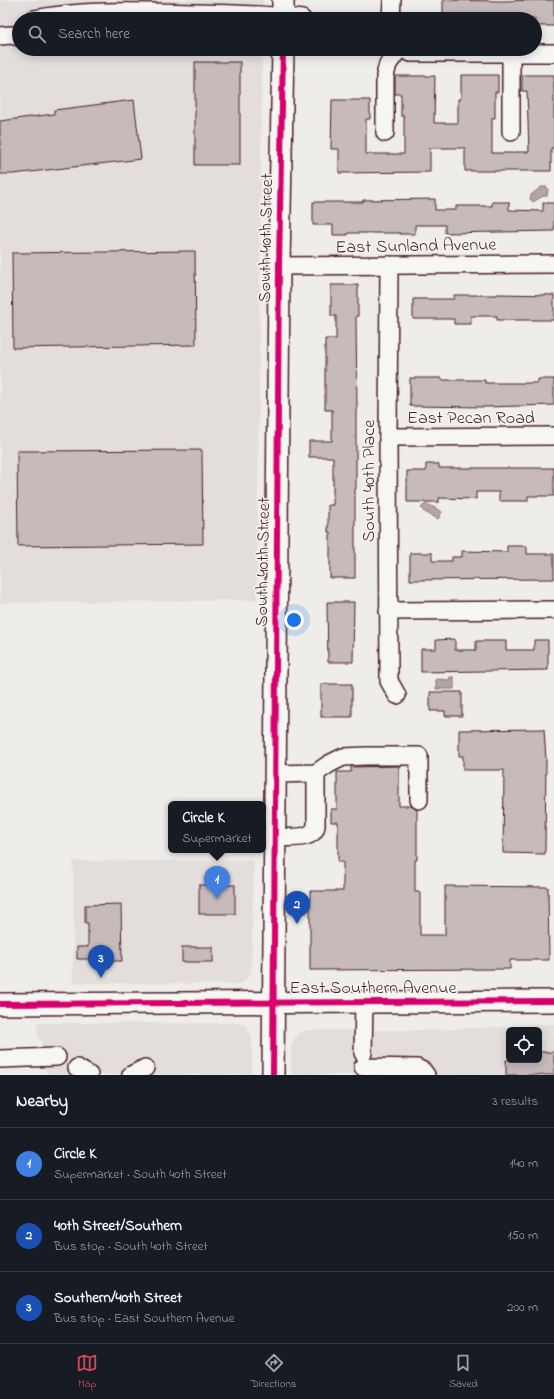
<!DOCTYPE html>
<html lang="en">
<head>
<meta charset="utf-8">
<style>
	body { margin:0; font-family:"Indie Flower",sans-serif; background:#20242c; color:#f1f3f6 }
	.controls { position:absolute; right:12px; bottom:12px; display:grid; overflow:hidden; border-radius:6px; box-shadow:0 2px 10px #0003 }
	.controls button { width:36px; height:36px; display:grid; place-items:center; padding:0; border:0; border-bottom:1px solid #363941; background:#171b24; color:#f1f3f6; font:20px sans-serif }
	.you { position:absolute; left:294px; top:620px; width:14px; height:14px; margin:-10px; border:3px solid #fff; border-radius:50%; background:#1a73e8; box-shadow:0 0 0 6px #1a73e833 }
	.badge { display:grid; place-items:center; width:26px; height:26px; border-radius:50%; background:#d1495b; color:#fff; font-size:13px; font-weight:700 }
	.pin { position:absolute; translate:-50% -33px; filter:drop-shadow(0 1px 2px #0008) }
	.pin::after { content:''; position:absolute; top:21px; width:14px; height:12px; background:inherit; clip-path:polygon(0 0,100% 0,50% 100%) }
	.popup { position:absolute; left:168px; top:801px; width:98px; height:52px; box-sizing:border-box; display:grid; place-content:center; border-radius:6px; background:#171b24; filter:drop-shadow(0 1px 3px #0005); font-size:13px; white-space:nowrap; color:#9ea1a6 }
	.popup b { font-size:15px; color:#f1f3f6 }
	.popup::after { content:''; position:absolute; left:50%; top:100%; margin-left:-8px; border:8px solid transparent; border-top-color:#171b24 }
	.list { margin:0; padding:0; list-style:none }
	h2 { display:flex; justify-content:space-between; align-items:center; height:52px; margin:0; padding:0 16px; font-size:17px }
	h2 small { font-size:13px; font-weight:400; color:#9ea1a6 }
	.list li { display:grid; grid-template-columns:26px 1fr auto; gap:12px; align-items:center; box-sizing:border-box; height:72px; padding:0 16px; border-top:1px solid #363941 }
	.list b { display:block; font-size:15px; white-space:nowrap }
	.list p { margin:0; font-size:13px; white-space:nowrap; color:#9ea1a6 }
	.list em { font-size:13px; font-style:normal; color:#9ea1a6 }
	.icon { flex:none; width:22px; height:22px; fill:none; stroke:currentColor; stroke-width:2; stroke-linecap:round; stroke-linejoin:round }
	.map { position:relative; flex:none; width:554px; height:1075px; overflow:hidden }
	.search { position:absolute; background:#171b24; box-shadow:0 2px 10px #0003; left:12px; right:12px; top:12px; height:44px; display:flex; align-items:center; gap:10px; box-sizing:border-box; padding:0 14px; border-radius:22px; color:#9ea1a6; font-size:15px }
	.sheet { height:268px; background:#171b24 }
	nav { display:flex; justify-content:space-around; align-items:center; box-sizing:border-box; height:56px; border-top:1px solid #363941; background:#171b24; font-size:11px; color:#9ea1a6 }
	nav a { display:grid; justify-items:center; gap:2px }
	nav .on { color:#d1495b }
	.map>svg:first-child { display:block }
	.built { fill:#e3dedc; fill-rule:evenodd }
	.water { fill:#b4a4a5; stroke:#8a6f74 }
	.building { fill:#c6babb; stroke:#4a1f2b }
	.lines { fill:none; stroke-linecap:round; stroke-linejoin:round }
	.minor-casing { stroke:#4a1f2b; stroke-width:20 }
	.major-casing { stroke:#4a1f2b; stroke-width:24 }
	.minor { stroke:#f6f6f2; stroke-width:17 }
	.major { stroke:#f6f6f2; stroke-width:21 }
	.cycleway-casing { stroke:#f6f6f2; stroke-width:8 }
	.cycleway { stroke:#d6006c; stroke-width:6 }
	.labels { text-anchor:middle; stroke-width:3; stroke-linejoin:round; paint-order:stroke }
	.street-label { font-size:18px; fill:#4a1f2b; stroke:#f6f6f2 }
</style>
</head>
<body>
<div class="map">
<svg width="554" height="1075" viewBox="0 0 554 1075">
	<rect width="100%" height="100%" fill="#efedea"/>
	<filter id="ink" filterUnits="userSpaceOnUse"><feTurbulence type="fractalNoise" baseFrequency=".025" numOctaves="2"/><feDisplacementMap in="SourceGraphic" scale="8" xChannelSelector="R" yChannelSelector="G"/><feConvolveMatrix kernelMatrix="1 2 1 2 8 2 1 2 1" color-interpolation-filters="sRGB"/></filter>
	<g filter="url(#ink)">
		<g class="built">
			<polygon points="0,0 263,0 263,19 19,19 19,49 262,49 257,600 0,603"/>
			<polygon points="254,860 251,972 246,980 241,984 73,983 73,861"/>
			<polygon points="37,1023 238,1023 246,1025 252,1036 252,1075 47,1075 41,1039 38,1039"/>
			<path d="M554,1024v51h-263v-28l2,-6 5,-8 8,-3h128zM509,1030h30v30h-30z"/>
		</g>
		<g class="water">
			<polygon points="541,187 547,187 548,189 547,196 543,196 533,202 530,199 531,195"/>
			<polygon points="426,503 442,512 438,519 423,511 424,510 421,508"/>
			<polygon points="450,677 454,677 454,689 436,689 436,679 449,680"/>
		</g>
		<g class="building">
			<polygon points="443,0 499,1 554,0 554,26 535,26 535,19 443,19"/>
			<rect x="195" y="62" width="45" height="103"/>
			<polygon points="461,75 498,75 498,92 495,92 495,118 492,118 492,153 514,153 514,152 529,152 527,91 522,91 522,75 554,75 554,148 551,148 551,171 465,171 465,148 430,148 430,172 339,173 339,149 331,149 332,100 370,100 370,119 366,119 366,154 404,154 404,116 401,116 401,94 395,94 395,76 435,76 434,123 458,123 458,99 461,99"/>
			<polygon points="134,100 141,159 13,174 0,174 0,121 54,114 54,110"/>
			<polygon points="435,199 435,210 456,210 456,206 492,206 492,202 509,202 509,210 543,211 543,203 554,203 554,231 445,233 445,225 415,225 415,234 400,234 400,233 348,233 348,235 333,235 333,225 313,225 313,202 363,202 363,200"/>
			<polygon points="195,251 196,345 13,348 12,253"/>
			<polygon points="331,285 358,285 358,316 356,316 357,410 356,410 356,489 355,489 355,578 330,578 330,532 328,532 328,505 333,505 333,457 309,457 309,441 332,441 332,410 325,410 325,339 336,339 336,316 331,316"/>
			<polygon points="497,294 554,295 554,320 497,320 497,316 471,316 471,324 454,324 454,319 413,319 413,299 454,299 454,295 497,295"/>
			<polygon points="410,378 442,378 442,380 485,380 485,383 538,383 538,379 554,379 554,405 485,407 410,406"/>
			<polygon points="202,450 203,544 18,546 17,451"/>
			<polygon points="426,464 439,464 439,468 554,468 554,496 528,496 528,501 499,501 499,492 476,492 476,499 439,498 439,502 407,502 407,471 426,471"/>
			<polygon points="507,546 527,546 527,554 554,554 554,579 410,580 410,553 432,553 432,561 452,561 452,557 462,557 462,551 507,552"/>
			<polygon points="327,602 354,602 353,662 328,662"/>
			<polygon points="455,639 455,650 476,650 476,641 506,641 506,650 534,650 534,640 548,640 548,670 421,672 421,649 436,649 436,640"/>
			<rect x="321" y="684" width="31" height="33"/>
			<polygon points="430,692 462,692 462,716 445,716 445,711 430,711"/>
			<polygon points="544,729 546,759 545,854 503,853 504,770 463,770 463,756 459,756 459,730"/>
			<polygon points="399,766 399,806 411,806 417,810 417,860 415,860 415,892 420,892 420,935 445,935 445,886 548,887 549,960 510,960 510,969 310,970 310,891 343,891 343,862 338,862 338,822 331,822 331,809 337,809 337,772 351,772 351,767"/>
			<rect x="199" y="885" width="36" height="29"/>
			<polygon points="121,904 122,961 89,961 89,959 77,959 77,947 88,947 88,923 85,923 85,905"/>
			<rect x="182" y="947" width="31" height="15"/>
			<polygon points="539,1052 554,1052 554,1075 506,1075 506,1060 539,1060"/>
		</g>
		<g class="lines">
			<g class="minor-casing">
				<g id="minor">
					<path d="M34,19c54,-10 110,-7 165,-6 34,1 69,1 103,6"/>
					<polyline points="391,19 392,0"/>
					<polyline points="0,36 11,35 19,37"/>
					<polyline points="402,49 411,53 554,53"/>
					<polyline points="511,132 511,53"/>
					<polyline points="385,133 385,76 388,64 399,49"/>
					<polyline points="389,265 388,437 389,681 397,695"/>
					<polyline points="279,266 554,264"/>
					<polyline points="388,437 554,436"/>
					<polyline points="388,611 554,610"/>
					<polyline points="276,774 316,773 329,764 343,757 366,756 419,756 419,800"/>
					<path d="M275,837c12,0 38,4 41,-11v-53"/>
					<polyline points="363,1053 364,1002"/>
					<polyline points="0,1059 57,1057"/>
					<polyline points="363,1067 417,1068 423,1071 426,1075"/>
					<polyline points="77,1068 89,1075"/>
					<polyline points="131,1075 145,1068"/>
				</g>
			</g>
			<g class="major-casing">
				<g id="major">
					<polyline points="283,19 283,0"/>
					<polyline points="0,1004 554,1001"/>
					<polyline points="273,1075 279,266 283,49"/>
				</g>
			</g>
			<use href="#minor" class="minor"/>
			<use href="#major" class="major"/>
			<g class="cycleway-casing">
				<g id="cycleway">
					<polyline points="0,1004 554,1001"/>
					<polyline points="273,1075 279,266 283,49"/>
				</g>
			</g>
			<use href="#cycleway" class="cycleway"/>
		</g>
	</g>
	<g class="labels">
		<g class="street-label">
			<text transform="translate(265 238) rotate(-89)" y="6">South 40th Street</text>
			<text transform="translate(416 245) rotate(-1)" y="6">East Sunland Avenue</text>
			<text x="471" y="423">East Pecan Road</text>
			<text transform="translate(368 481) rotate(-90)" y="6">South 40th Place</text>
			<text transform="translate(262 562) rotate(-89)" y="6">South 40th Street</text>
			<text x="373" y="993">East Southern Avenue</text>
		</g>
	</g>
</svg>
<div class="controls">
<button><svg class="icon" aria-label="locate" viewBox="0 0 24 24"><circle cx="12" cy="12" r="6"/><path d="M12 2v4M12 18v4M2 12h4M18 12h4"/></svg></button>
</div>
<div class="you"></div>
<div class="pin badge" style="left:217px;top:899px;background:#3f7fe0">1</div>
<div class="popup"><b>Circle K</b>Supermarket</div>
<div class="pin badge" style="left:297px;top:924px;background:#1a4fb4">2</div>
<div class="pin badge" style="left:101px;top:978px;background:#1a4fb4">3</div>
<div class="search"><svg class="icon" aria-label="search" viewBox="0 0 24 24"><circle cx="10" cy="10" r="6"/><path d="M15 15l6 6"/></svg>Search here</div>
</div>
<section class="sheet">
<h2>Nearby<small>3 results</small></h2>
<ul class="list">
<li><span class="badge" style="background:#3f7fe0">1</span><div><b>Circle K</b><p>Supermarket · South 40th Street</p></div><em>140 m</em></li>
<li><span class="badge" style="background:#1a4fb4">2</span><div><b>40th Street/Southern</b><p>Bus stop · South 40th Street</p></div><em>150 m</em></li>
<li><span class="badge" style="background:#1a4fb4">3</span><div><b>Southern/40th Street</b><p>Bus stop · East Southern Avenue</p></div><em>200 m</em></li>
</ul>
</section>
<nav>
<a class="on"><svg class="icon" aria-label="map" viewBox="0 0 24 24"><path d="M3 6l6-2 6 2 6-2v14l-6 2-6-2-6 2zM9 4v14M15 6v14"/></svg>Map</a>
<a><svg class="icon" aria-label="directions" viewBox="0 0 24 24"><path d="M12 3l9 9-9 9-9-9zM9 14v-3h6M13 9l2 2-2 2"/></svg>Directions</a>
<a><svg class="icon" aria-label="saved" viewBox="0 0 24 24"><path d="M7 4h10v16l-5-4-5 4z"/></svg>Saved</a>
</nav>
</body>
</html>
